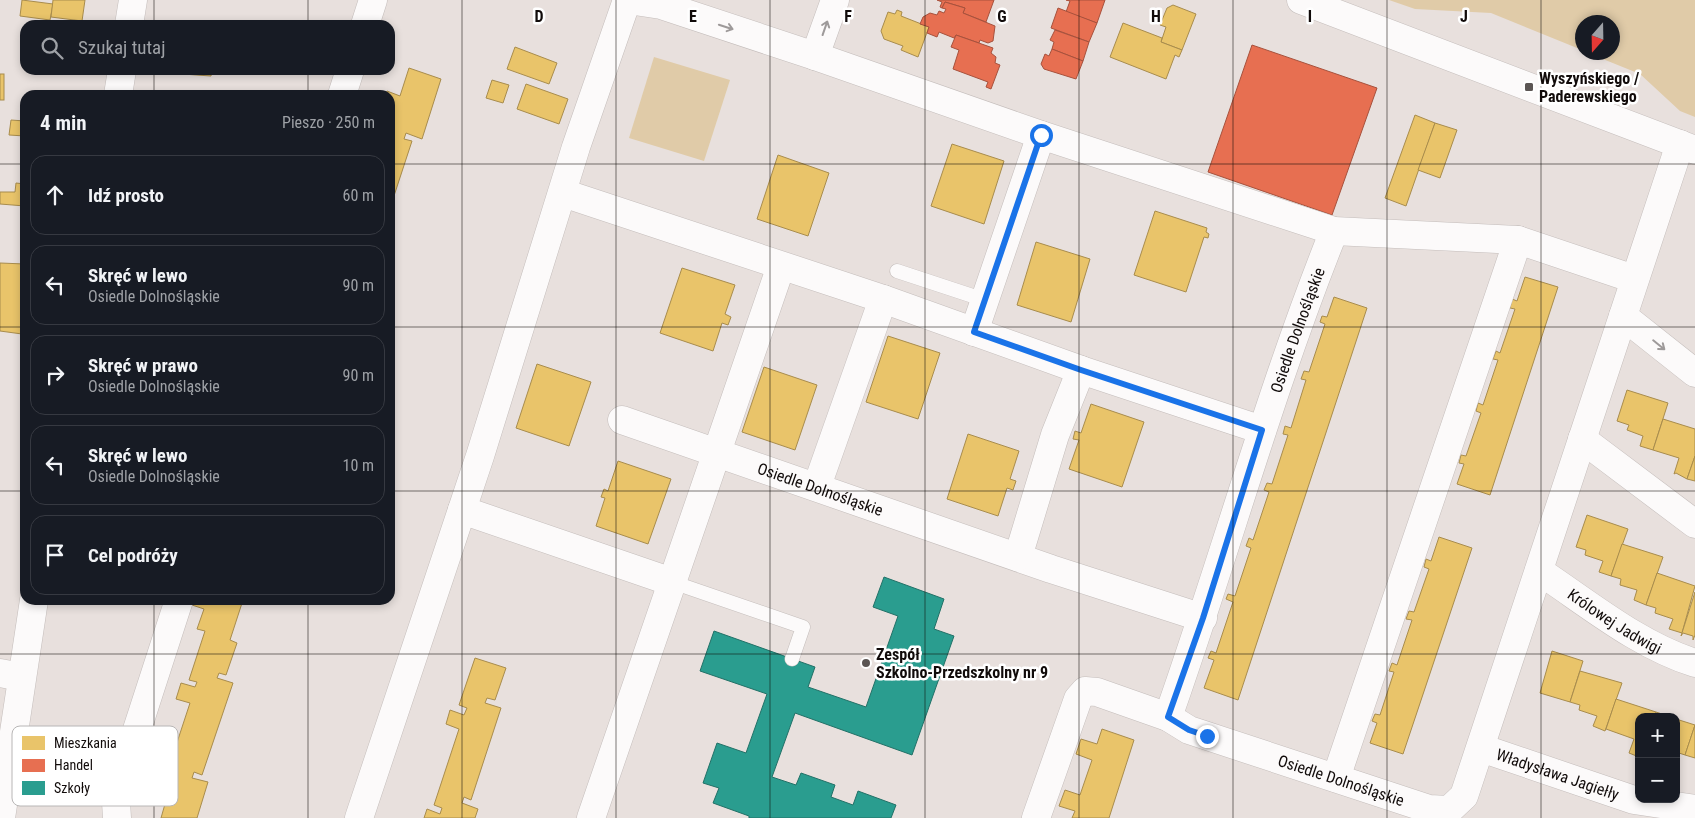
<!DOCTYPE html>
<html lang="pl">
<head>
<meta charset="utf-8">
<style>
	body { margin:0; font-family:"Roboto Condensed",sans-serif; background:#20242c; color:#f1f3f6 }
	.controls { position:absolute; right:15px; bottom:15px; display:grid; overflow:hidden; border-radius:10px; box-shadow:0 2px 8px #0003 }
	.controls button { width:45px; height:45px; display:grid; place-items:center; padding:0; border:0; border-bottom:1px solid #363941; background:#171b24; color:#f1f3f6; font:25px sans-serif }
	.compass { position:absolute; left:1575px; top:15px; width:45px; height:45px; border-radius:50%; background:#171b24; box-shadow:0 2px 8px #0003; rotate:200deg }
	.stop { position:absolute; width:15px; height:15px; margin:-11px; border:4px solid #1a73e8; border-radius:50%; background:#fff }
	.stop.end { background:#1a73e8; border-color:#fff; box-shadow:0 1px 5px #0008 }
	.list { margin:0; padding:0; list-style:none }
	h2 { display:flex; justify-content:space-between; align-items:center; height:65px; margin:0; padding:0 20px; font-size:21px }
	h2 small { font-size:16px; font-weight:400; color:#9ea1a6 }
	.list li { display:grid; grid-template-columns:32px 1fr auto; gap:15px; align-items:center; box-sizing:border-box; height:80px; margin:0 10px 10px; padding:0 10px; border:1px solid #363941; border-radius:15px }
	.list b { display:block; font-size:19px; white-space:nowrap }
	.list p { margin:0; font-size:16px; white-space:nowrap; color:#9ea1a6 }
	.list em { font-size:16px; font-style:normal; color:#9ea1a6 }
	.icon { flex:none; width:28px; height:28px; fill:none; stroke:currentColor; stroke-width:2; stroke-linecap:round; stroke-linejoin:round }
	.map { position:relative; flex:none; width:1695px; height:818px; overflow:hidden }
	.search { position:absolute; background:#171b24; box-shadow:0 2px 8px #0003; left:20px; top:20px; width:375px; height:55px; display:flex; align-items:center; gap:12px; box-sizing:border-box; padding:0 18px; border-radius:15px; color:#9ea1a6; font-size:19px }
	.panel { position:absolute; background:#171b24; box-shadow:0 2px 8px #0003; left:20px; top:90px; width:375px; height:515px; border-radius:15px }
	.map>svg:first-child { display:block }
	.green { fill:#e0cba8 }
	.homes { fill:#e9c46a; stroke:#a88c4d }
	.shops { fill:#e76f51; stroke:#a7513c }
	.schools { fill:#2a9d8f; stroke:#227167 }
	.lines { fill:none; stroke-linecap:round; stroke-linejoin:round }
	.service-casing { stroke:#c4bdbb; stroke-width:15 }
	.minor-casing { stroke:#c4bdbb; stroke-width:29 }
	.tertiary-casing { stroke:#c4bdbb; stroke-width:29 }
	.service { stroke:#fcfafa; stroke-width:14 }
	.minor { stroke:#fcfafa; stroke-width:28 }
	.tertiary { stroke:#fcfafa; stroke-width:28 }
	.oneway { stroke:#9e9a9a }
	.route { stroke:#1a73e8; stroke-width:6 }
	.grid { fill:none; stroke:#110b0a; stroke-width:1; stroke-opacity:0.55 }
	.poi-dot { fill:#5c5654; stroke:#fff; stroke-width:2 }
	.labels { text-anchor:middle; stroke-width:5; stroke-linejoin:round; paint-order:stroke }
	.poi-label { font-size:16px; font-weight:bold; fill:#110b0a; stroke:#fff; text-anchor:start }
	.street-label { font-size:16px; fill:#110b0a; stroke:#fff }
	.key { fill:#fff; stroke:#b8b6b6; stroke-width:1 }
	.key-label { font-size:14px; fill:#110b0a }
	.grid-label { font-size:16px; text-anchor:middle; font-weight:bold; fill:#110b0a; stroke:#fff; stroke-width:5; stroke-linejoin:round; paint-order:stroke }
</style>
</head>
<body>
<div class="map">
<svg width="1695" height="818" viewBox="0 0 1695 818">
	<rect width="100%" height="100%" fill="#e8e0dd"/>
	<g class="green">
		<polygon points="1389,0 1695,0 1695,117 1680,111 1640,74 1588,53 1612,52 1612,22 1582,22 1582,50 1491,13 1415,9"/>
		<polygon points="654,57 730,80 704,161 629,138"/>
	</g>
	<g class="homes">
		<polygon points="22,0 53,4 50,20 20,16"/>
		<polygon points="53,0 85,0 82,21 51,17"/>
		<polygon points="1173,5 1196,14 1182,50 1161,42 1166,27 1160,25 1167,8"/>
		<polygon points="897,10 902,12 901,16 929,27 918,57 901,50 903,46 884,39 881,31 888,12 895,14"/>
		<polygon points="1123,23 1162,38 1161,42 1182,50 1179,57 1175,55 1166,79 1110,57"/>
		<polygon points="515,47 557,63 549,84 507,69"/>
		<polygon points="409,68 441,79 422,139 406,133 404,139 412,141 390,208 390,117 393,117 394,113 390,111 390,95 385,95 387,91 400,96"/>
		<polygon points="30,70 64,70 64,73 30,72"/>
		<polygon points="168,70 212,70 211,76 168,73"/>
		<rect x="0" y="74" width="4" height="26"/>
		<polygon points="492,80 509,85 503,103 486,98"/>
		<polygon points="526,84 568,99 559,124 517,109"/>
		<polygon points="1415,115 1435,123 1406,206 1385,198"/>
		<polygon points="11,120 25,121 25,136 9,135"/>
		<polygon points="1435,123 1457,130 1440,178 1418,170"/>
		<polygon points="952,144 1004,161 984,224 931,206"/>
		<polygon points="778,155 829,173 808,236 757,219"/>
		<polygon points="16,183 25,184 25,206 0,204 0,192 15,192"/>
		<polygon points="1155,211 1207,228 1206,232 1209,234 1208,238 1204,237 1186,292 1134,275"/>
		<polygon points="1036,242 1090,259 1071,322 1017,305"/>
		<polygon points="0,263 25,264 25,331 22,334 0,331"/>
		<polygon points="682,268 735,285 725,314 731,317 728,325 722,323 713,351 660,333"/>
		<polygon points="1525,277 1558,287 1490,495 1457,484 1464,464 1459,463 1461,455 1466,456 1481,413 1476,411 1478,403 1483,405 1498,360 1493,359 1496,351 1500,353 1515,309 1510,308 1512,299 1517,301"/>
		<polygon points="1334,297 1367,308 1238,700 1204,688 1214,660 1208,658 1211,651 1216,653 1233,602 1226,599 1228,594 1235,596 1251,548 1246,546 1249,538 1253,540 1269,492 1264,490 1267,483 1272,484 1288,435 1283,434 1285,426 1291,428 1306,380 1301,379 1304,371 1309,372 1325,324 1320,322 1322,316 1327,317"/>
		<polygon points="888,336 940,353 918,419 866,402"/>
		<polygon points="537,364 591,382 569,446 516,428"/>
		<polygon points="764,367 817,385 795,450 742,432"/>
		<polygon points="1627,390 1668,403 1653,450 1640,446 1643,436 1627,430 1629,425 1617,421"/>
		<polygon points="1091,404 1144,422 1122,487 1069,469 1079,440 1073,439 1075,431 1081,433"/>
		<polygon points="1663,419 1695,429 1695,456 1687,479 1676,473 1674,474 1679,458 1653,450"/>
		<polygon points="968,434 1019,451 1010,479 1016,481 1013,490 1007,488 998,516 947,499"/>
		<polygon points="1695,456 1695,481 1687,479"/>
		<polygon points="618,461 671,479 648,544 596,526 605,498 601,497 604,489 608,491"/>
		<polygon points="1587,515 1628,529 1611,576 1599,572 1603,561 1585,555 1586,550 1576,547"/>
		<polygon points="1439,537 1472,548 1403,754 1370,743 1377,723 1372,721 1375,714 1380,715 1394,672 1389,671 1392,663 1397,665 1412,620 1406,619 1409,611 1414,612 1429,569 1424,567 1426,559 1431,561"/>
		<polygon points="1622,544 1663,557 1646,605 1634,600 1637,590 1620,585 1621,579 1611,576"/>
		<polygon points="1657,573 1695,586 1682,633 1669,629 1673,619 1655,613 1656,608 1646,605"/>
		<polygon points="1695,592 1695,635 1693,640 1693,636 1683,633 1681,636"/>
		<polygon points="191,600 243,600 230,640 237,643 226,675 219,673 217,678 233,683 202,775 194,772 192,778 208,782 197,818 161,818 165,804 152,799 157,782 171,787 173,782 165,779 190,703 176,699 181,683 195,687 197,682 189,680 205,631 197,629 204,609 189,604"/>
		<polygon points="1552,651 1583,661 1570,702 1540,693"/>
		<polygon points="475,658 506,668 495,700 487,698 485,703 501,708 471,800 464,797 462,803 478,809 475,818 424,818 427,809 440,814 442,808 434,805 459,729 446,724 450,710 464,715 467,708 459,705"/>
		<polygon points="1580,671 1622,683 1605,731 1593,726 1597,716 1579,710 1580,705 1570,702"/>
		<polygon points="1616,699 1656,712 1654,717 1639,717 1639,757 1629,753 1634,739 1606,729"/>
		<polygon points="1656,712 1671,717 1654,717"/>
		<polygon points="1676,719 1695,725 1685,755 1676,752"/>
		<polygon points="1695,725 1695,758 1685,755"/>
		<polygon points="1102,729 1134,740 1109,818 1072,818 1075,811 1059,806 1065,790 1080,795 1092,760 1076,754 1081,739 1097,744"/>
	</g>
	<g class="shops">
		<polygon points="937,0 994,0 986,22 963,13 965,8 945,2 942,8 940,7 942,2"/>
		<polygon points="1066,0 1105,0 1097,23 1066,12 1070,1"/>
		<polygon points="945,2 965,8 963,13 995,26 993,41 988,43 980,40 979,43 956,35 954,38 939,32 937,37 927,33 929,27 920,24 923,17 930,13 937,15 939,11 944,13 946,9 942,8"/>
		<polygon points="1058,8 1097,23 1089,42 1051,28"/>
		<polygon points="1055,30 1089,42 1083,61 1052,49 1054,42 1050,40"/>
		<polygon points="956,35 993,48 991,53 996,57 995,63 1000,65 991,89 986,87 988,82 953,69 959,50 951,47"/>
		<polygon points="1252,45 1377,88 1332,215 1208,172"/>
		<polygon points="1052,49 1083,61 1076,79 1044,69 1041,64 1045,54 1049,56"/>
	</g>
	<polygon class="schools" points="884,577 944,599 934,629 954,636 912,755 795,713 772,777 796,785 801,773 835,785 831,797 853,805 858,791 896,805 891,818 749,818 749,816 713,803 719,788 703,783 717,743 746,753 767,694 700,671 714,631 815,667 808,687 866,707 898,616 873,607"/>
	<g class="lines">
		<g class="service-casing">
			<g id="service">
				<polyline points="897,271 985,300"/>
				<polyline points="672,582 803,627 792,659"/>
			</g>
		</g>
		<g class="minor-casing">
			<g id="minor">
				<polyline points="628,0 661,5 815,56 1041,135 1334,231 1518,240 1634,279"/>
				<polyline points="365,25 373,0"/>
				<polyline points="815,56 835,0"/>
				<polyline points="342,95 350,70"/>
				<polyline points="563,193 883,299 1081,370 1262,430"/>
				<polyline points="1623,316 1695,373"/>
				<polyline points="974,332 1041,135"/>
				<path id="s1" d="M622,420l429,149 152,49"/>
				<polyline points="1582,439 1695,524"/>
				<polyline points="817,486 883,299"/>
				<polyline points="462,510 672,582"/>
				<polyline points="1018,557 1055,435 1081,370"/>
				<path id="s2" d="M1539,571c50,33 99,74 156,92"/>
				<polyline points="0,673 21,677"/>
				<path id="s3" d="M1168,717c57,-161 102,-327 166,-486"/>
				<path id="s4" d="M1481,748l153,52 61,9"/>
				<polyline points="1336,778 1518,240"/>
				<polyline points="117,818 116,802 121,779 179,600"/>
				<polyline points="359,818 480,456 576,147 627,0"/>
				<polyline points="591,818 781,266"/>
				<path id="s5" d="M1036,818l42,-119 7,-8 12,1 71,25 21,13 240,79 20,1 15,-14 216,-652"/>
			</g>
		</g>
		<g class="tertiary-casing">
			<g id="tertiary">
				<polyline points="1301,0 1695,150"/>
				<polyline points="129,25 133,0"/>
				<polyline points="118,95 122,70"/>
				<polyline points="1,818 34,600"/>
			</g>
		</g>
		<use href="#service" class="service"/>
		<use href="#minor" class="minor"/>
		<use href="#tertiary" class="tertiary"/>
	</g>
	<defs><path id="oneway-shaft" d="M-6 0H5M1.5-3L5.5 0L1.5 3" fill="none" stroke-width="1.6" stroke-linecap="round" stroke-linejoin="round" transform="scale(1.25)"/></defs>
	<g class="oneway">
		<use href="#oneway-shaft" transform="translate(726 27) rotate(18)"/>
		<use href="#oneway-shaft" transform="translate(825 28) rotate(-71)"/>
		<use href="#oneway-shaft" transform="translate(1659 345) rotate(39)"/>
	</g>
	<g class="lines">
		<polyline class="route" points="1041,135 974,332 1081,370 1262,430 1203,618 1168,717 1189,730 1207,736"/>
	</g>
	<path class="grid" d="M154,0v25M308,0v25M462,0v818M616,0v818M770,0v818M925,0v818M1079,0v818M1233,0v818M1387,0v818M1541,0v818M154,70v25M308,70v25M0,164h25M390,164h1305M0,327h25M390,327h1305M0,491h25M390,491h1305M154,600v218M308,600v218M0,654h1695"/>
	<g class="poi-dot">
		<rect x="1524" y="82" width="10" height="10" rx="2.5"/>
		<circle cx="866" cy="663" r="5"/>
	</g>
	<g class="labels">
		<g class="poi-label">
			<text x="1539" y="84">Wyszyńskiego /<tspan x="1539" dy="18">Paderewskiego</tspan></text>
			<text x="876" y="660">Zespół<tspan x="876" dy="18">Szkolno-Przedszkolny nr 9</tspan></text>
		</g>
		<g class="street-label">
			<text dy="6" stroke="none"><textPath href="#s3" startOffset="408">Osiedle Dolnośląskie</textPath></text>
			<text dy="6" stroke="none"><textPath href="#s1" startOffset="210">Osiedle Dolnośląskie</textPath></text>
			<text dy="6" stroke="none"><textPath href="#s2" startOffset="91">Królowej Jadwigi</textPath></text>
			<text dy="6" stroke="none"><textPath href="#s4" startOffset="81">Władysława Jagiełły</textPath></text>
			<text dy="6" stroke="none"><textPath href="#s5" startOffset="409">Osiedle Dolnośląskie</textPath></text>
		</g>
	</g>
	<rect x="12" y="726" width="166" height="80" rx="8" class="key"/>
	<rect x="22" y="736" width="23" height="14" fill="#e9c46a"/>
	<rect x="22" y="759" width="23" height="13" fill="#e76f51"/>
	<rect x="22" y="781" width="23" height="14" fill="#2a9d8f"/>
	<g class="key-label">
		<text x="54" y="748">Mieszkania</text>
		<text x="54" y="770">Handel</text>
		<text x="54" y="793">Szkoły</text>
	</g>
	<g class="grid-label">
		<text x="539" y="22">D</text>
		<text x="693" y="22">E</text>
		<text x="848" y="22">F</text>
		<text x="1002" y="22">G</text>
		<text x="1156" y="22">H</text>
		<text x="1310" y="22">I</text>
		<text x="1464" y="22">J</text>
	</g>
</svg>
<div class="controls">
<button>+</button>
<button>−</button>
</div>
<svg class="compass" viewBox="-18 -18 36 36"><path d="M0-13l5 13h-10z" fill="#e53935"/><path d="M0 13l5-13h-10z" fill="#9ea1a6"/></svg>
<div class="stop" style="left:1041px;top:135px"></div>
<div class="stop end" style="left:1207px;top:736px"></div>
<div class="search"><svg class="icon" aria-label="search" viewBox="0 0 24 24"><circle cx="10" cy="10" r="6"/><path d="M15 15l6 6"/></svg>Szukaj tutaj</div>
<section class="panel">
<h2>4 min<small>Pieszo · 250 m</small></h2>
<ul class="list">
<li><svg class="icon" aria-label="ahead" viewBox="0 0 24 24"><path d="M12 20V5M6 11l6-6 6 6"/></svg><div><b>Idź prosto</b></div><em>60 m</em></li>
<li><svg class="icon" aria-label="left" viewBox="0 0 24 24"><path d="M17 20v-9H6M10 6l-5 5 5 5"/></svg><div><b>Skręć w lewo</b><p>Osiedle Dolnośląskie</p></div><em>90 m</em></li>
<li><svg class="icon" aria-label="right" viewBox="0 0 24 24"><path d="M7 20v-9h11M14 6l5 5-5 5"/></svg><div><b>Skręć w prawo</b><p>Osiedle Dolnośląskie</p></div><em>90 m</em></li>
<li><svg class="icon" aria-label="left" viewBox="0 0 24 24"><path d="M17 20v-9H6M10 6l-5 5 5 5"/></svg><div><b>Skręć w lewo</b><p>Osiedle Dolnośląskie</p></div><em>10 m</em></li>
<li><svg class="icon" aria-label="arrive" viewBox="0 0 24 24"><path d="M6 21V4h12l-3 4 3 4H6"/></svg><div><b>Cel podróży</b></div></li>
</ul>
</section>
</div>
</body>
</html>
